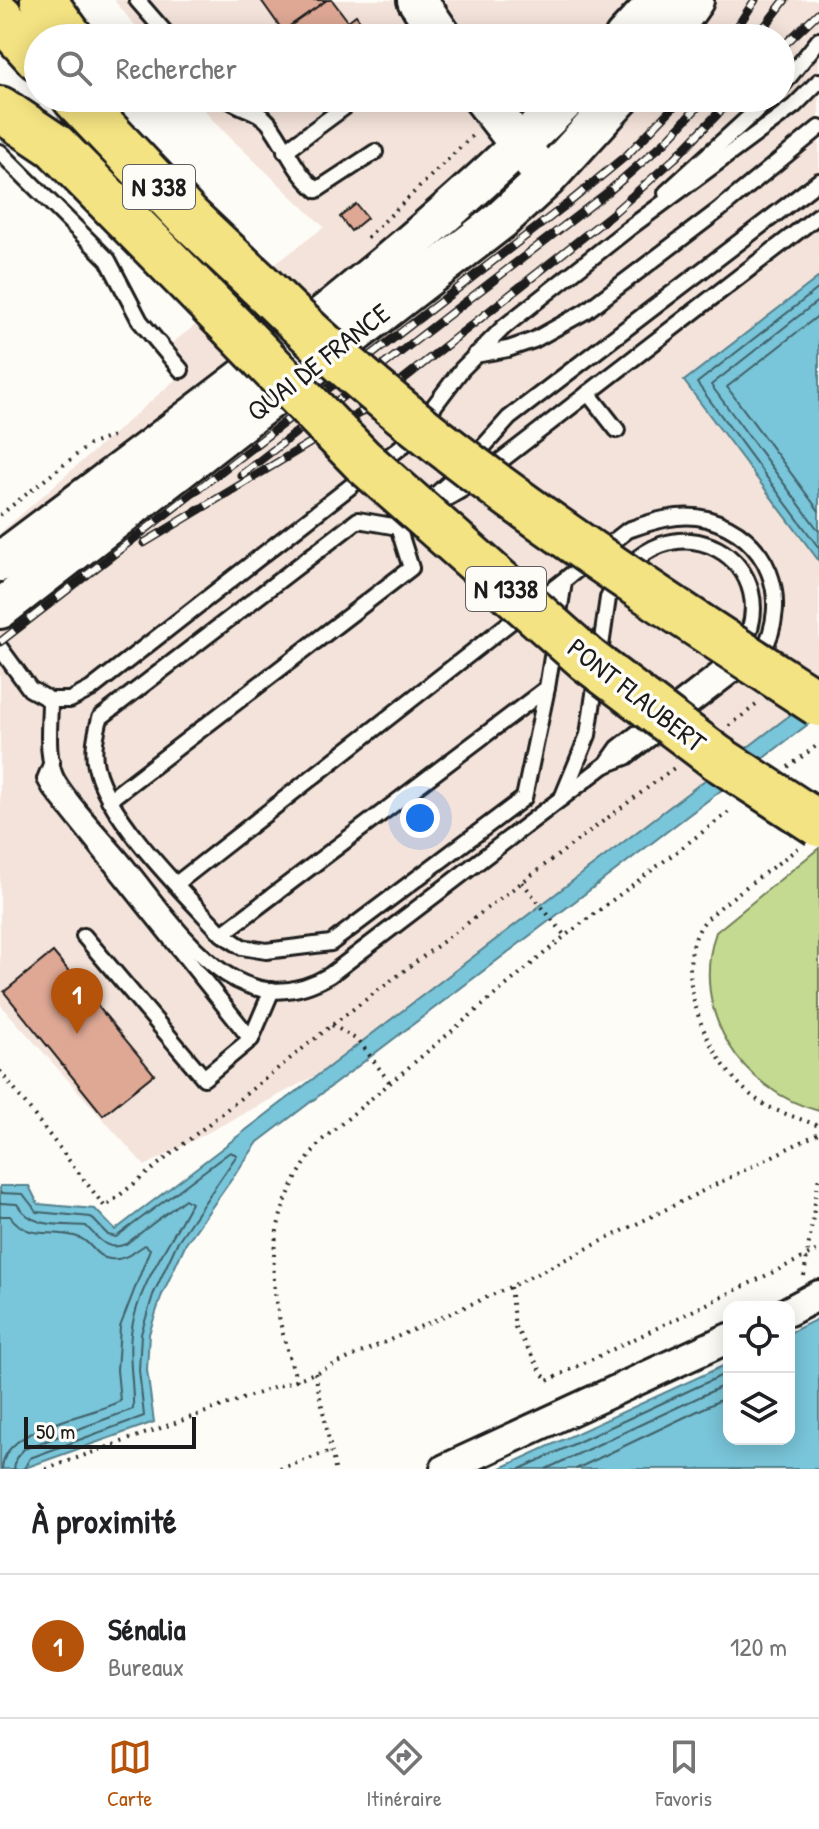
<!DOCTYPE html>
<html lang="fr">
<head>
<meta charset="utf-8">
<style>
	body { margin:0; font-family:"Patrick Hand",sans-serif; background:#f2f2f2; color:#202124 }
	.controls { position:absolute; right:24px; bottom:24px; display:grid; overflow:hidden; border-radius:16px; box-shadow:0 4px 20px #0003 }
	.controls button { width:72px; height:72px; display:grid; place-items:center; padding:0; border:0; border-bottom:2px solid #e0e0e0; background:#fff; color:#202124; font:40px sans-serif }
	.scale { position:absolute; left:24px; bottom:20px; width:172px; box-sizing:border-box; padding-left:8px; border:4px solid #1c1c1c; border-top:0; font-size:22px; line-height:28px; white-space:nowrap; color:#1c1c1c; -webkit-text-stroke:6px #fdfcf7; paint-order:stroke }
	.you { position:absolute; left:420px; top:818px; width:28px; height:28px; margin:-20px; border:6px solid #fff; border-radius:50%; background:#1a73e8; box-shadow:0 0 0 12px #1a73e833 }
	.badge { display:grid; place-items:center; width:52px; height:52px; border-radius:50%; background:#b45309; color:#fff; font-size:26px; font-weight:700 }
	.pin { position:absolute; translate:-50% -66px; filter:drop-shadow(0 2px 4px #0008) }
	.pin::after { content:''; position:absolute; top:42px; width:28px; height:24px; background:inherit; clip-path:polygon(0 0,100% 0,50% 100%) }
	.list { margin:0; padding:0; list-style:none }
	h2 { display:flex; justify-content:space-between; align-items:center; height:104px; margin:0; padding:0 32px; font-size:34px }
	h2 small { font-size:26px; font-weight:400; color:#757577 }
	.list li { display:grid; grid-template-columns:52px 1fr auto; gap:24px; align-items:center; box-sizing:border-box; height:144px; padding:0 32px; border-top:2px solid #e0e0e0 }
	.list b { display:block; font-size:30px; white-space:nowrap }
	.list p { margin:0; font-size:26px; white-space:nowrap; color:#757577 }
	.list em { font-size:26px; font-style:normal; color:#757577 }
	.icon { flex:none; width:44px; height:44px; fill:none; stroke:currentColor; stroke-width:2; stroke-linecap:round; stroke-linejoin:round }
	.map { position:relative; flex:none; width:819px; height:1469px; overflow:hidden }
	.search { position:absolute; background:#fff; box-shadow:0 4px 20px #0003; left:24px; right:24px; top:24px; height:88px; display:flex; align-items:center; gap:20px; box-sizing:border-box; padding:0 28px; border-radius:44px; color:#757577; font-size:30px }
	.sheet { height:248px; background:#fff }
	nav { display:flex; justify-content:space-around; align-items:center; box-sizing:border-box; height:112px; border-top:2px solid #e0e0e0; background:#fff; font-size:22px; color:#757577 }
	nav a { display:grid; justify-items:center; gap:4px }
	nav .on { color:#b45309 }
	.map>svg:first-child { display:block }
	.built { fill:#f4e3da }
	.green { fill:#c3da90; stroke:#707b56; stroke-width:2 }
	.water { fill:#79c5d9; stroke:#54818d; stroke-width:2 }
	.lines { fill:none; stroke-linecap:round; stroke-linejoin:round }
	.shore { stroke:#416068; stroke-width:2 }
	.building { fill:#dea895; stroke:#1c1c1c; stroke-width:2 }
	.lane-casing { stroke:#1c1c1c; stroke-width:20 }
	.street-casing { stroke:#1c1c1c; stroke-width:34 }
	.secondary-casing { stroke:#1c1c1c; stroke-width:44 }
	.highway-casing { stroke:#1c1c1c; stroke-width:50 }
	.path { stroke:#1c1c1c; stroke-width:4; stroke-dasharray:2 6; stroke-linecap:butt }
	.lane { stroke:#fdfcf7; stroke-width:14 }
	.street { stroke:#fdfcf7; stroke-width:28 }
	.secondary { stroke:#fdfcf7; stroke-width:38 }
	.highway { stroke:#f4e382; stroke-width:44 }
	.rail-casing { stroke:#1c1c1c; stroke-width:9 }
	.rail { stroke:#fdfcf7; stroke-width:6; stroke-dasharray:18; stroke-linecap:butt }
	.highway-bridge-casing { stroke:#1c1c1c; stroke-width:50; stroke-linecap:butt }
	.highway-bridge { stroke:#f4e382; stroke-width:44 }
	.labels { text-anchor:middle; stroke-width:7; stroke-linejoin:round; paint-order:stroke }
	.shield { fill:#fdfcf7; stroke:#605f5e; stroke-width:2 }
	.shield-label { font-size:26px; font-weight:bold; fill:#1c1c1c }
	.street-label { font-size:28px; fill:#1c1c1c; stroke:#fdfcf7 }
</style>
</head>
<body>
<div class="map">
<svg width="819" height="1469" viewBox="0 0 819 1469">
	<rect width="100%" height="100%" fill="#fdfcf7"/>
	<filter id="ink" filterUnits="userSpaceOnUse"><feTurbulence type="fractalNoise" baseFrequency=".0125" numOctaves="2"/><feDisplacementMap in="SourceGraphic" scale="16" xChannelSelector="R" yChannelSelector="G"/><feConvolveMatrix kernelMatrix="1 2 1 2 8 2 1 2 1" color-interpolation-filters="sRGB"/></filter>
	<g filter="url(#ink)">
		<polygon class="built" points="114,0 819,0 819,277 684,381 819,561 819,693 326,1070 145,1166 0,1004 0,533 191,366 172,343 324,227 216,124 195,98 781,98 781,38 145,38"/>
		<path class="green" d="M819,848v263c-78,-20 -130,-101 -103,-179z"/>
		<g class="water">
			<polygon points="819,277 819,561 684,381"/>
			<polygon points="819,693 819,716 258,1142 185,1245 161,1297 149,1334 147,1370 154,1422 22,1469 0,1469 0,1186 29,1186 38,1204 95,1209 115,1230"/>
			<polygon points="819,1318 819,1469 499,1469 729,1363 729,1439 789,1439 789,1333"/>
		</g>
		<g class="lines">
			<g class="shore">
				<polyline points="819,288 697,383 819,548"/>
				<polyline points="819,300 711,385 819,531"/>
				<polyline points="819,315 727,387 819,511"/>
				<polyline points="0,1193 23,1194 37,1212 91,1217 108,1235 116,1237 230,1152 237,1155 178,1241 153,1295 141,1334 139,1370 144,1416 30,1458 24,1469"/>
				<path d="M0,1203l17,1c15,25 43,20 69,22 13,13 21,26 40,18l59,-45 6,4c-21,42 -54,82 -60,131 -3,26 3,50 2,75l-109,40 -8,9 -2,11"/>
				<path d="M0,1216h10c20,27 43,11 70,22 12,5 15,19 30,21 14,2 24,-7 35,-14l5,4 -30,78 -3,43 3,31c-32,17 -117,25 -118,68"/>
				<polyline points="520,1469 729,1372"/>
				<polyline points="546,1469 729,1383"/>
				<polyline points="576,1469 729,1396"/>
			</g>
		</g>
		<g class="building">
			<polygon points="261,0 327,0 283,31"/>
			<polygon points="327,0 332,0 348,21 325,38 288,38 283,31"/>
			<polygon points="356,15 373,38 325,38 348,21"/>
			<polygon points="356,204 367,218 351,231 340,217"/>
			<polygon points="53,952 154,1074 103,1115 4,992"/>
		</g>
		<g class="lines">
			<g class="lane-casing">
				<g id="lane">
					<polyline points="137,0 170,38"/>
					<polyline points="781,87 819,40"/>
					<path d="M227,98c13,11 31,11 42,25 17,22 25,49 48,67l58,-38"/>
					<polyline points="285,151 357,98"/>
					<polyline points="0,152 108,260 140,321 181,370"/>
					<polyline points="666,193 770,98"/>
					<polyline points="475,355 508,349 534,340 586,311 719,210 819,128"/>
					<polyline points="588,393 617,430"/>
					<polyline points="426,503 458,475 509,418 819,181"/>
					<path d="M564,582l-17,106 -325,246c-38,-41 -114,-115 -126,-167 -4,-17 0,-33 4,-49l258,-198 40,7 70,-41 351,-271"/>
					<path d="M0,648l30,41 20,11c0,25 -5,57 7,80 18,30 48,58 70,86 51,62 110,164 203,109l275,-210 21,-8 136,-104c30,-54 7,-117 -55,-134 -27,-7 -54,2 -79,11l-452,354"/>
					<polyline points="50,700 70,700 91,689 406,443 462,369 504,327 628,229 794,106 819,81"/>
					<polyline points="52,762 45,779 50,788 251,1039 272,990"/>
					<path d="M562,798l26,-63 20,-137c57,-117 192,-33 128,58l-118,92 -12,17"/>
					<polyline points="109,800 411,568 398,527"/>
					<polyline points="222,934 242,947 266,951 331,943 524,798 547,688"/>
					<polyline points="84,936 204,1078 251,1039"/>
				</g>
			</g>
			<g class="street-casing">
				<g id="street">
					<polyline points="789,1311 819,1295"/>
					<polyline points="445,1469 729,1338"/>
				</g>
			</g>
			<g class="secondary-casing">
				<g id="secondary">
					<polyline points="417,0 443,38"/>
					<polyline points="624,38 659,0"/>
					<polyline points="667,38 694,0"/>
					<polyline points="483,98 535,165"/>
					<path d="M0,562c194,-147 396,-290 568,-464"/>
					<polyline points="0,609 501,220 547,178 620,98"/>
				</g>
			</g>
			<g class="highway-casing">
				<g id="highway">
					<polyline points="43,0 71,38"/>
					<polyline points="0,16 38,58"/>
					<polyline points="75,98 188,217 260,285"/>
					<polyline points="0,109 55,146 224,318"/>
				</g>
			</g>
			<g class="path">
				<polyline points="367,238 473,135"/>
				<polyline points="0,515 89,445 116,435"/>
				<polyline points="729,726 760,702"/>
				<polyline points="788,767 819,744"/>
				<path d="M798,848c-20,16 -85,61 -96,77 -35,54 13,153 65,181 16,8 35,13 52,20"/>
				<polyline points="522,882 565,936"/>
				<polyline points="332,1025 359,1041 390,1083"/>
				<polyline points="0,1071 105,1207 332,1025 674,768"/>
				<polyline points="804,1276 819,1176"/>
				<polyline points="510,1287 515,1327 547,1381 819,1250"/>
				<polyline points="315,1373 335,1469"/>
				<path d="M297,1381c-31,-92 -39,-161 25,-241l243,-204 168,-127"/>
				<polyline points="46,1469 315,1373 510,1287 819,1133"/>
				<polyline points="280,1469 331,1451"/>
			</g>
			<use href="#lane" class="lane"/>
			<use href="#street" class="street"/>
			<use href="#secondary" class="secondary"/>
			<use href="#highway" class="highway"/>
			<g class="rail-casing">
				<g id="rail">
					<polyline points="730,38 755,0"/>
					<polyline points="756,38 785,0"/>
					<polyline points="781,48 819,12"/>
					<polyline points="241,475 608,192 666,141 706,98"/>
					<polyline points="144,543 363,411 611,215 675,158 733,98"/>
					<polyline points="0,642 571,201 628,154 682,98"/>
				</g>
			</g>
			<use href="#rail" class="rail"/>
			<g class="highway-bridge-casing">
				<g id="highway-bridge">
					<path d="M260,285c167,167 363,291 559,419"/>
					<polyline points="224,318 362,460 588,660 716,757 819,824"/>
				</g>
			</g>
			<use href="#highway-bridge" class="highway-bridge"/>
		</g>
	</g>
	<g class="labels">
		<g class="shield">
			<rect x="123" y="165" width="72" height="44" rx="6"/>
			<rect x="466" y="567" width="80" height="44" rx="6"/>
		</g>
		<g class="shield-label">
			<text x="159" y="196">N 338</text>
			<text x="506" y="598">N 1338</text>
		</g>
		<g class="street-label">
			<text transform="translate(318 362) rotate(-38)" y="10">QUAI DE FRANCE</text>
			<text transform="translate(637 695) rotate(38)" y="10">PONT FLAUBERT</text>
		</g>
	</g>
</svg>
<div class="controls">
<button><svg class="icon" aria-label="locate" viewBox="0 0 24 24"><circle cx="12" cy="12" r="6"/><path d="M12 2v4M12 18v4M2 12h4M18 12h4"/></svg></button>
<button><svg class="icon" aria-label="layers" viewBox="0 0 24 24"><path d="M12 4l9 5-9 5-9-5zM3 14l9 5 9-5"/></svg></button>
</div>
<div class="scale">50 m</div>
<div class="you"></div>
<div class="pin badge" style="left:77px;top:1034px">1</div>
<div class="search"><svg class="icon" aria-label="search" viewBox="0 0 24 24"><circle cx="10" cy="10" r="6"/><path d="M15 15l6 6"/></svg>Rechercher</div>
</div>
<section class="sheet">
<h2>À proximité<small></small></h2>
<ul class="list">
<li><span class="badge">1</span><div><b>Sénalia</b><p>Bureaux</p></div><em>120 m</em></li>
</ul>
</section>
<nav>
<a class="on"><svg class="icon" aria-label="map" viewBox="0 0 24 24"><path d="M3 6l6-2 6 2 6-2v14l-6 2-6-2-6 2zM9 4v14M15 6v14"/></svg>Carte</a>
<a><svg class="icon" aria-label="directions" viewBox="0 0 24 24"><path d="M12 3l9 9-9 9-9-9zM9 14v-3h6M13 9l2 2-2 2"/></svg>Itinéraire</a>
<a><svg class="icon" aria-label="saved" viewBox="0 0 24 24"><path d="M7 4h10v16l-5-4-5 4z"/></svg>Favoris</a>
</nav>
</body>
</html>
